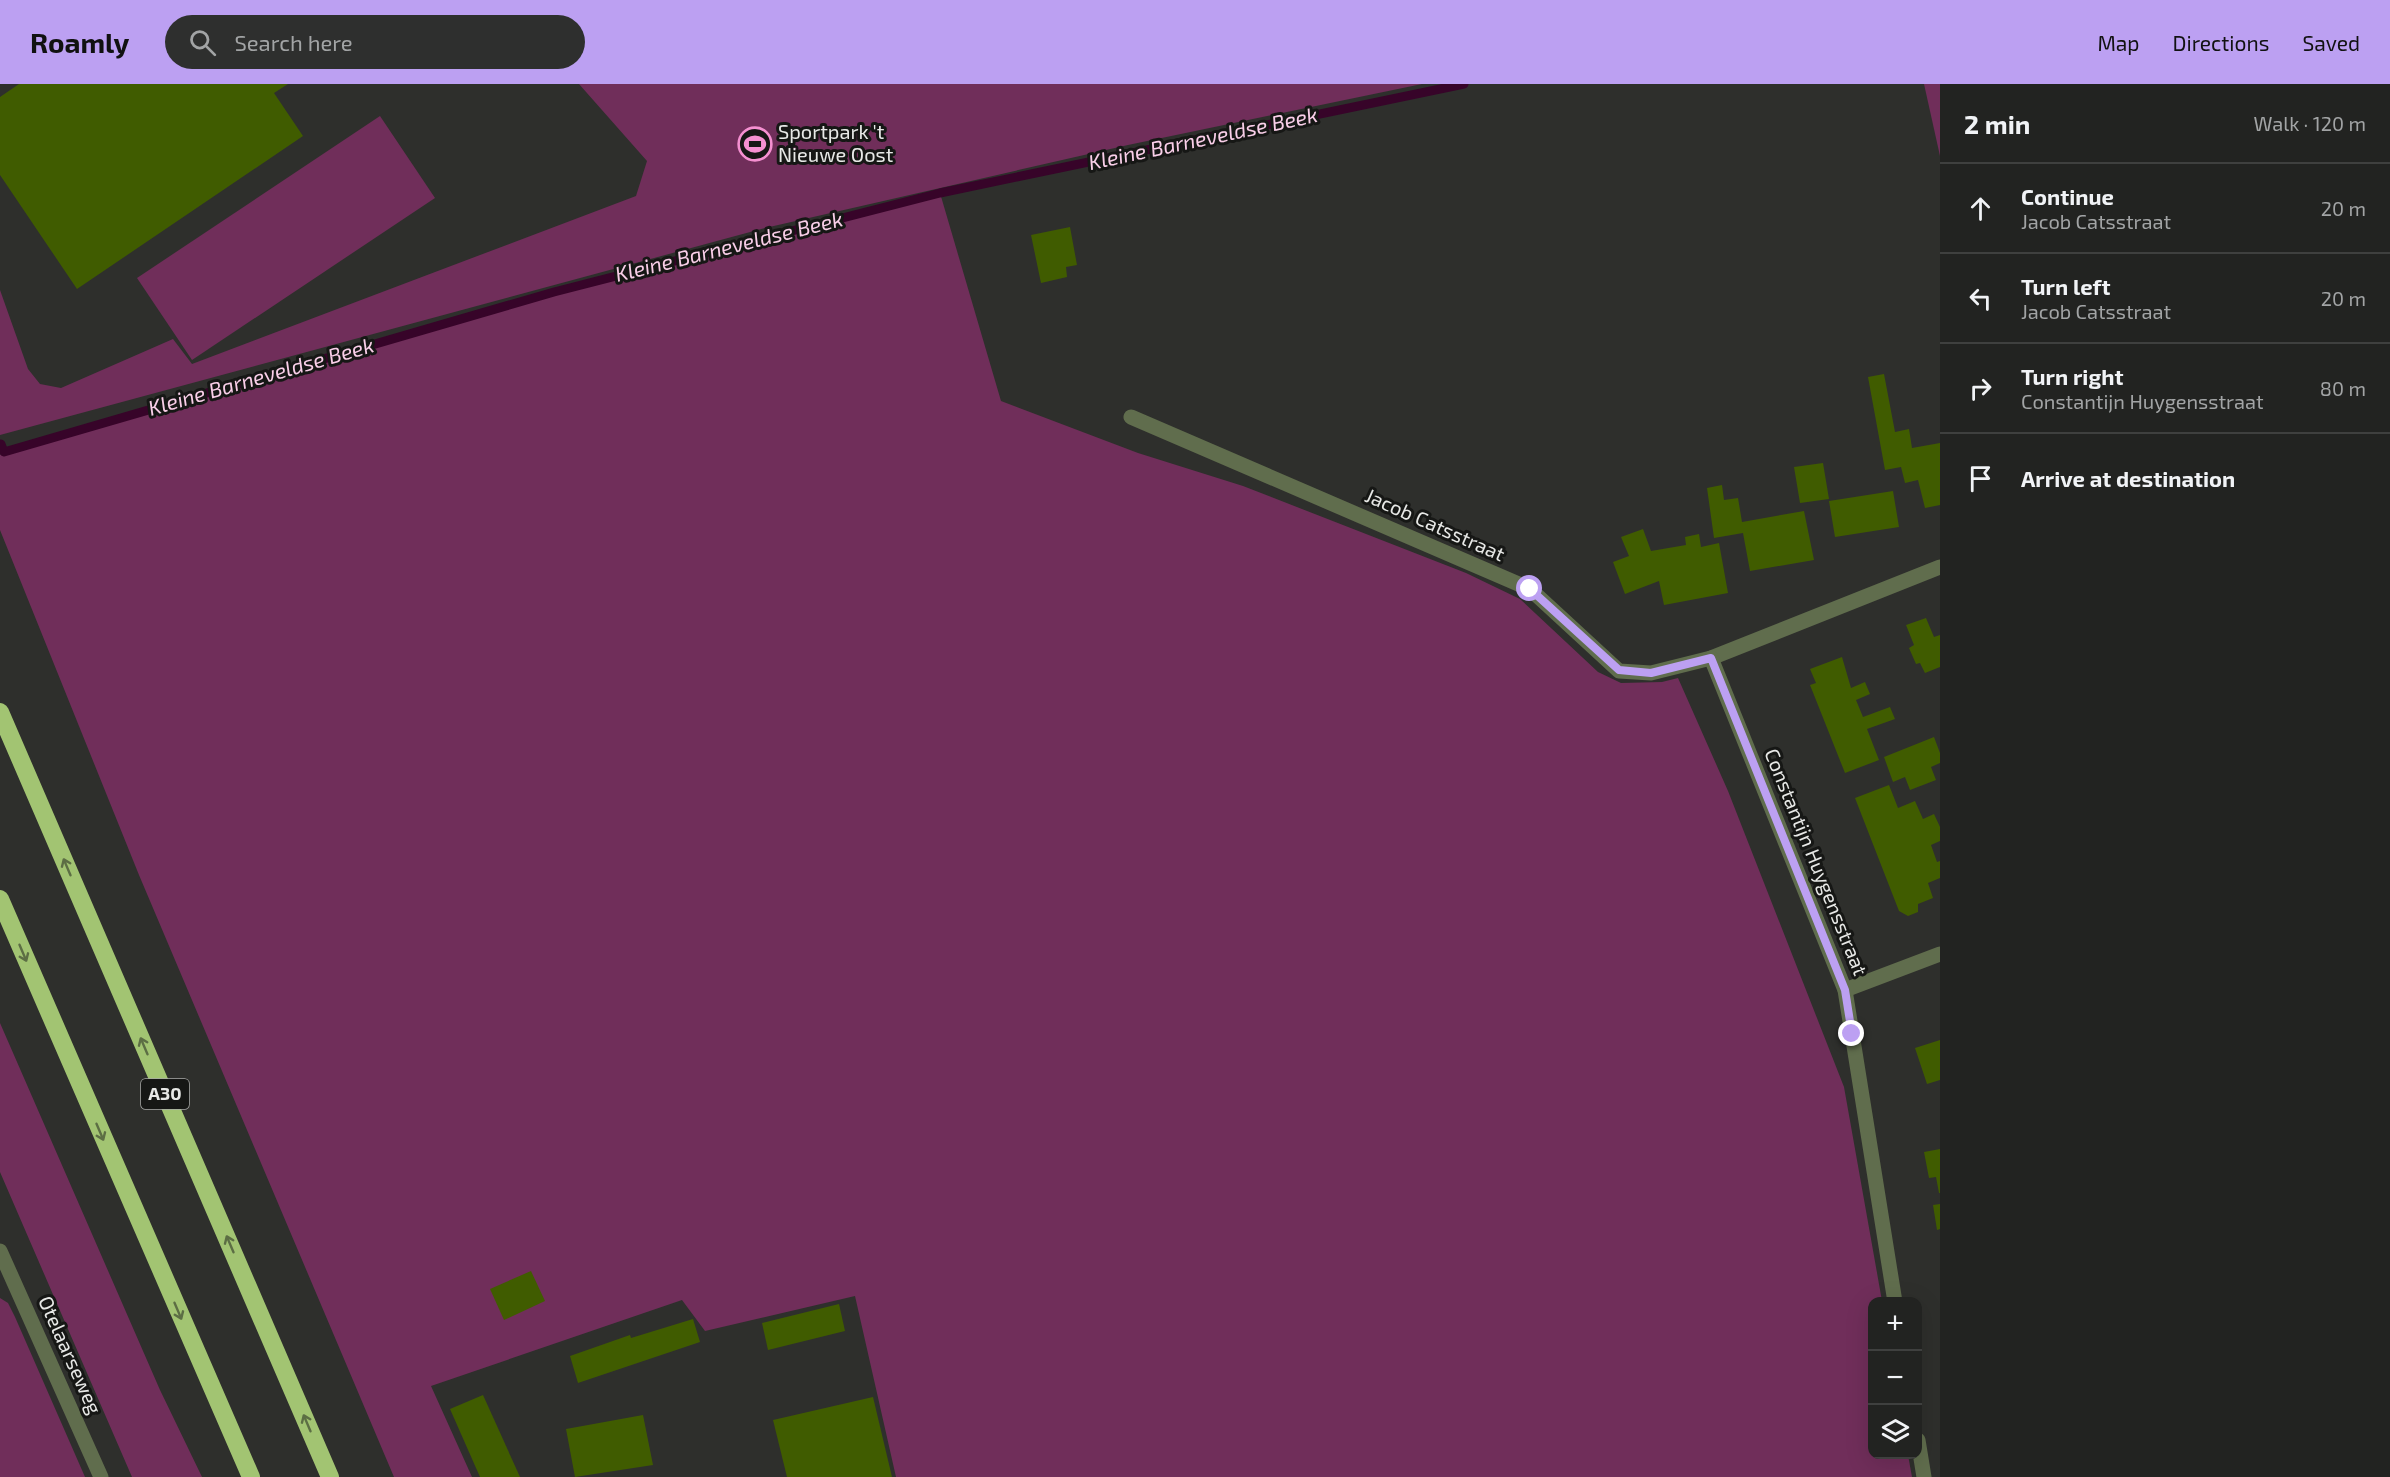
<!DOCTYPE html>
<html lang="en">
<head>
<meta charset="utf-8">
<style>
	body { margin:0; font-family:"Exo 2",sans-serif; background:#2e2f2e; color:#f1f3f6 }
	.controls { position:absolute; right:18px; bottom:18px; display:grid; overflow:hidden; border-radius:12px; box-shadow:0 6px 24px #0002 }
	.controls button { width:54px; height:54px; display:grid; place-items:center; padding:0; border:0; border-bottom:2px solid #3f403f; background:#222321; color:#f1f3f6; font:30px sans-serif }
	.stop { position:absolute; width:18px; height:18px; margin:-14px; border:4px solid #bca0f2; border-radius:50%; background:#fff }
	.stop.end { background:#bca0f2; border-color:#fff; box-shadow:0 2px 6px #0008 }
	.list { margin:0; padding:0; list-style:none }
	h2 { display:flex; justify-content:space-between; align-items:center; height:78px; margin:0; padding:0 24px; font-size:26px }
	h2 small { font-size:20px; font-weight:400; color:#a2a4a5 }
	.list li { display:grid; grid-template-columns:39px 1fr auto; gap:18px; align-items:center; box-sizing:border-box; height:90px; padding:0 24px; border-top:2px solid #3f403f }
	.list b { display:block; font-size:22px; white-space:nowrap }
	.list p { margin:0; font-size:20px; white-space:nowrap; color:#a2a4a5 }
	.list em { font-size:20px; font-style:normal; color:#a2a4a5 }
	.icon { flex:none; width:33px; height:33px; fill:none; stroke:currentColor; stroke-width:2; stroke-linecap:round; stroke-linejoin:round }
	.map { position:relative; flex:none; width:1940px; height:1393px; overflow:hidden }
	header { display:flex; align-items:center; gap:36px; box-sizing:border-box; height:84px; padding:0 30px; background:#bca0f2; color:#111 }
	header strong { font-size:28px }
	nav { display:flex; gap:33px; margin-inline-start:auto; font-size:21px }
	.search { width:420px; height:54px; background:#2e2f2e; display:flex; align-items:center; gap:15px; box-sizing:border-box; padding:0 21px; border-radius:33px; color:#a2a4a5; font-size:22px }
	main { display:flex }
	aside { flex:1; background:#222321 }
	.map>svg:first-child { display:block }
	.green { fill:#702e5a }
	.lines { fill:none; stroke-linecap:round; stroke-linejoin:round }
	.stream { stroke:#370429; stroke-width:9 }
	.building { fill:#405c00 }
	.minor { stroke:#606d4d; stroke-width:15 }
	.motorway { stroke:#a2c472; stroke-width:18 }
	.oneway { stroke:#5c6e44 }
	.route { stroke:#bca0f2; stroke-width:8 }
	.labels { text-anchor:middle; stroke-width:6; stroke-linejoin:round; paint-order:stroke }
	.shield { fill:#161715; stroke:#a9aaa8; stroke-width:1.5 }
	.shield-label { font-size:18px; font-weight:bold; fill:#e8e9e7 }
	.poi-label { font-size:20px; fill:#e8e9e7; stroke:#161715; text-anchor:start }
	.street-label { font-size:20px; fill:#e8e9e7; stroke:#161715 }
	.water-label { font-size:21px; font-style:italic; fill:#facfe9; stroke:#161715 }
</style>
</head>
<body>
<header>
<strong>Roamly</strong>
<div class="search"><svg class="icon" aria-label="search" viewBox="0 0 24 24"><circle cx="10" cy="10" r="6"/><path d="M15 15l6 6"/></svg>Search here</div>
<nav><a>Map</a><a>Directions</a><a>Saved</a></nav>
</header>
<main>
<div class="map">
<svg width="1940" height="1393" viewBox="0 0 1940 1393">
	<rect width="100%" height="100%" fill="#2e2f2c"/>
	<g class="green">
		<polygon points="579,0 1422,0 1128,61 765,144 0,351 0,206 28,285 40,300 61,304 173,255 192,280 636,112 647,77"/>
		<polygon points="1924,0 1940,0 1940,72"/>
		<polygon points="380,32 435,114 192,276 137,194"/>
		<polygon points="940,109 1001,317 1138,369 1243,402 1466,489 1520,515 1598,588 1621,599 1662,598 1678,594 1728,707 1844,1003 1882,1217 1872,1218 1872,1370 1908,1371 1912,1393 896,1393 855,1212 705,1247 682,1216 431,1302 472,1393 394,1393 139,791 0,446 0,371 4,368 715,163"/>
		<polygon points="0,939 160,1306 202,1393 132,1393 0,1088"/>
		<polygon points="0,1214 8,1219 15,1233 85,1393 0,1393"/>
	</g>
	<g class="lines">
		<polyline class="stream" points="1,360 4,368 554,208 940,109 1464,0"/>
	</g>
	<g class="building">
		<polygon points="19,0 288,0 274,9 303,52 77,205 0,91 0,13"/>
		<polygon points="1070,143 1077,181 1066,183 1067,193 1041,199 1031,151"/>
		<polygon points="1884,290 1895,348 1909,345 1912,364 1940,359 1940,421 1925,424 1918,396 1905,399 1901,383 1885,386 1868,293"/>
		<polygon points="1823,379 1829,415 1800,419 1794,383"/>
		<polygon points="1722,401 1724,416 1738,414 1742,438 1804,427 1814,476 1750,487 1743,449 1714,454 1707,404"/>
		<polygon points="1893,407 1899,443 1835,453 1829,417"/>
		<polygon points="1643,445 1651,467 1686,461 1685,453 1699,450 1701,463 1719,459 1728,509 1664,521 1659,497 1625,510 1613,478 1629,472 1621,453"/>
		<polygon points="1926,534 1934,553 1940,551 1940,583 1925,589 1920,579 1916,580 1909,564 1914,561 1906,541"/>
		<polygon points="1842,573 1851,604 1865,598 1870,610 1856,616 1863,633 1890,623 1895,635 1867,645 1879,676 1845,689 1810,601 1816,599 1810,585"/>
		<polygon points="1934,653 1940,669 1940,679 1931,683 1936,696 1910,706 1905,693 1893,698 1884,673"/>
		<polygon points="1889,701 1898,724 1915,717 1923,735 1934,730 1940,743 1940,757 1931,761 1937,778 1940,777 1940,794 1928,799 1933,814 1918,820 1918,828 1908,832 1899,827 1855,714"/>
		<polygon points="1940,956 1940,996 1927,1000 1915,964"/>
		<polygon points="1940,1065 1940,1109 1939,1109 1936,1093 1929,1094 1924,1068"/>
		<polygon points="1940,1120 1940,1145 1937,1146 1933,1121"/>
		<polygon points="531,1187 545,1217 504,1236 490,1205"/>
		<polygon points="839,1220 845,1247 768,1266 762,1239"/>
		<polygon points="693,1235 700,1258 578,1299 570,1272 630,1251 631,1254"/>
		<polygon points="483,1311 520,1393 480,1393 450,1325"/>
		<polygon points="873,1313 892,1393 787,1393 773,1336"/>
		<polygon points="643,1331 653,1381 575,1393 566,1345"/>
	</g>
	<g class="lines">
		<g class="minor">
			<polyline points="1131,333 1530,505 1619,587 1651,589 1711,574 1940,483"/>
			<polyline points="1711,574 1845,906 1895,1218"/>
			<polyline points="1845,906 1940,870"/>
			<polyline points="0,1167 101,1393"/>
			<polyline points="1918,1356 1924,1393"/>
		</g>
		<g class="motorway">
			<polyline points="0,628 330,1393"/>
			<polyline points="0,815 251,1393"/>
		</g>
	</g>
	<defs><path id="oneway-shaft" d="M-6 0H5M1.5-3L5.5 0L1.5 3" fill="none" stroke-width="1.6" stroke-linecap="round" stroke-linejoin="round" transform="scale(1.5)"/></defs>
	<g class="oneway">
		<use href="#oneway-shaft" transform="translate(67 783) rotate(-113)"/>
		<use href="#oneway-shaft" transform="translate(23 869) rotate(67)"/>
		<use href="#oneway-shaft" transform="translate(144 962) rotate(-113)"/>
		<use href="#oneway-shaft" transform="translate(100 1048) rotate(67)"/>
		<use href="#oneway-shaft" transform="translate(230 1160) rotate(-113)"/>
		<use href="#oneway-shaft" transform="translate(178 1227) rotate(67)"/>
		<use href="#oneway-shaft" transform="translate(307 1339) rotate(-113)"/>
	</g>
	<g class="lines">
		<polyline class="route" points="1530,505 1619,586 1651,589 1711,574 1845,906 1852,950"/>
	</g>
	<defs>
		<g id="stadium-ring" transform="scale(1.725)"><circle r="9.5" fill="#161715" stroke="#f590d1" stroke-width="1.5"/><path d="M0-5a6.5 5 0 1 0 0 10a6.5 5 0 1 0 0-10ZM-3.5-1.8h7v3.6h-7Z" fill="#f590d1"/></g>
	</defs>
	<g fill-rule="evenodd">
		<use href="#stadium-ring" x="755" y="60"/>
	</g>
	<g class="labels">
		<rect class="shield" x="141" y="995" width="48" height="30" rx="4.5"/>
		<g class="shield-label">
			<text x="165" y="1016">A30</text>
		</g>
		<g class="poi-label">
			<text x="778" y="55">Sportpark 't<tspan x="778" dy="23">Nieuwe Oost</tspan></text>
		</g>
		<g class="street-label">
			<text transform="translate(1435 441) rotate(24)" y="7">Jacob Catsstraat</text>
			<text transform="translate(1816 778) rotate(68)" y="7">Constantijn Huygensstraat</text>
			<text transform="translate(70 1271) rotate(66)" y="7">Otelaarseweg</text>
		</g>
		<g class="water-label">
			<text transform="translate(1203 55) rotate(-12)" y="7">Kleine Barneveldse Beek</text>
			<text transform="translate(729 163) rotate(-14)" y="7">Kleine Barneveldse Beek</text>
			<text transform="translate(261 293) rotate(-16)" y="7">Kleine Barneveldse Beek</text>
		</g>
	</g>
</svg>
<div class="controls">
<button>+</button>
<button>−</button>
<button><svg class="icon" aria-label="layers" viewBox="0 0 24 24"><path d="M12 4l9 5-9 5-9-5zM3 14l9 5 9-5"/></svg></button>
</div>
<div class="stop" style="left:1530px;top:505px"></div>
<div class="stop end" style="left:1852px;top:950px"></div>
</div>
<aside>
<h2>2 min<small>Walk · 120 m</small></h2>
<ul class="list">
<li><svg class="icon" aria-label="ahead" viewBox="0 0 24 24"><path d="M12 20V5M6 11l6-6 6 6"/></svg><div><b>Continue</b><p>Jacob Catsstraat</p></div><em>20 m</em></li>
<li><svg class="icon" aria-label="left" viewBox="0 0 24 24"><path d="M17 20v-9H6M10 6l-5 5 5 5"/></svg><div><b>Turn left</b><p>Jacob Catsstraat</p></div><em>20 m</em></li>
<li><svg class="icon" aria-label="right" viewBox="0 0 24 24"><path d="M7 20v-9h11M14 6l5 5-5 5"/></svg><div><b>Turn right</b><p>Constantijn Huygensstraat</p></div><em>80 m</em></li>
<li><svg class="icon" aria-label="arrive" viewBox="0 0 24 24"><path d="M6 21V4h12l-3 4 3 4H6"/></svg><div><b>Arrive at destination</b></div></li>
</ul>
</aside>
</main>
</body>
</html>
